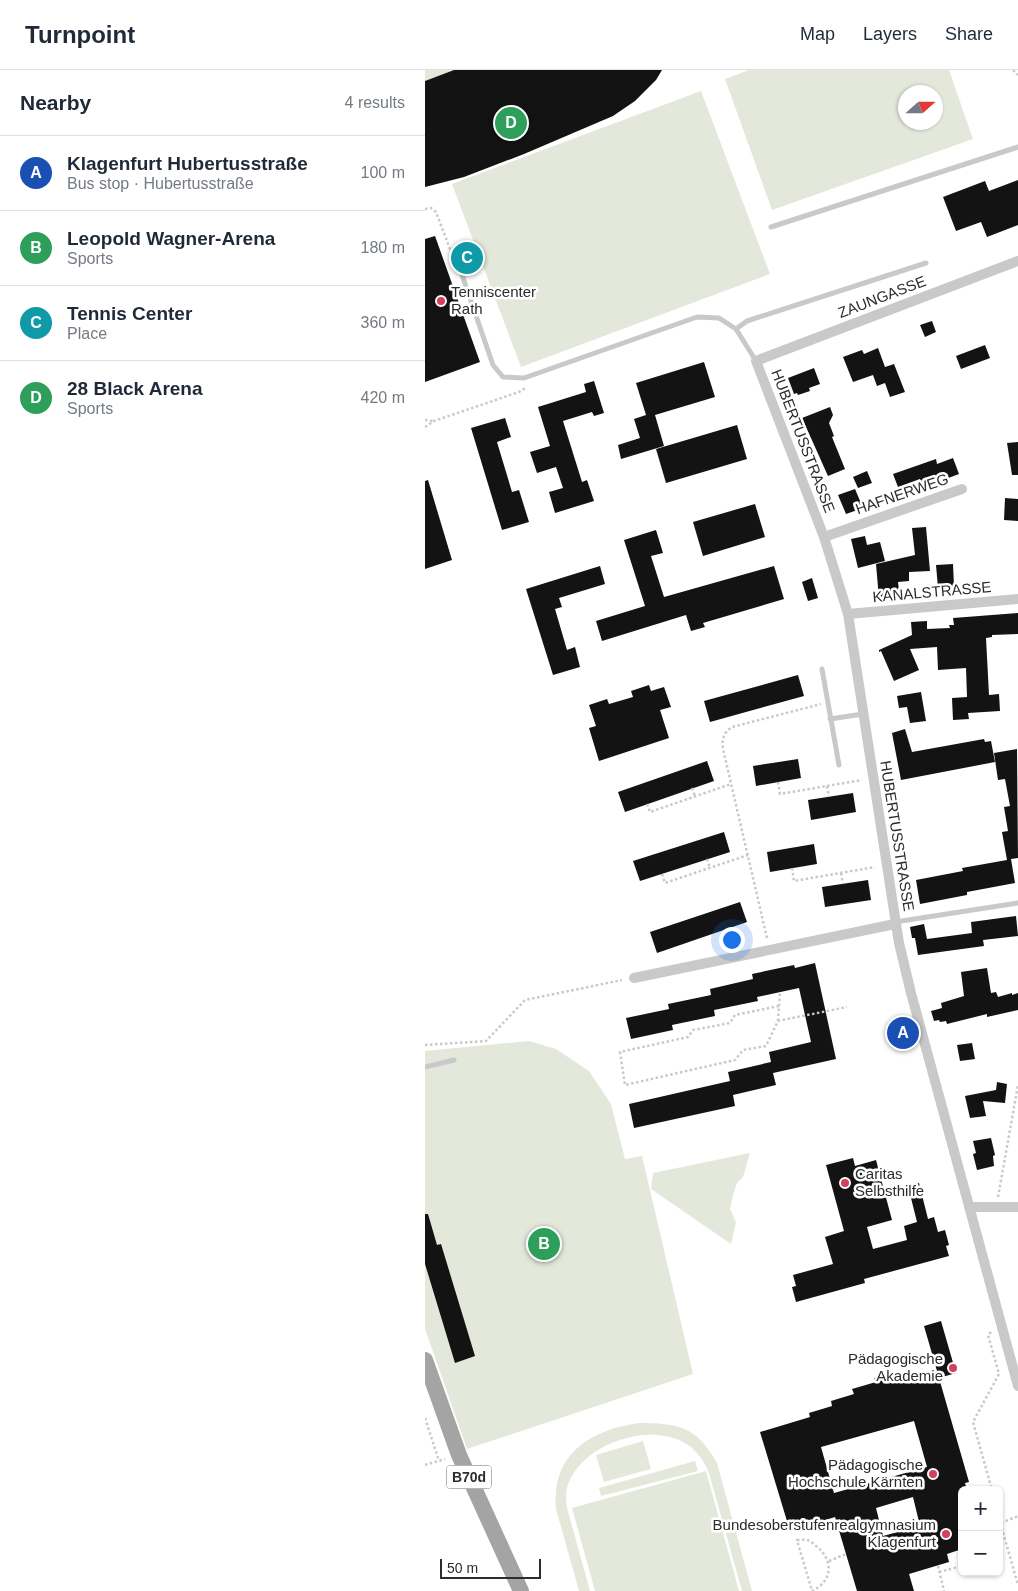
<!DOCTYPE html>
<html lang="en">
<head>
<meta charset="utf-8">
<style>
	body { margin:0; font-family:Helvetica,sans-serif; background:#f2f2f3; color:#1f2937 }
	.controls { position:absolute; right:15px; bottom:15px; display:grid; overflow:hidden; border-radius:8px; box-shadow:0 1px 4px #0004 }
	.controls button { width:45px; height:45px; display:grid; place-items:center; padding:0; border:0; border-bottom:1px solid #e0e1e3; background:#fff; color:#1f2937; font:25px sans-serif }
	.compass { position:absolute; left:473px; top:15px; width:45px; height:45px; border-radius:50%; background:#fff; box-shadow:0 1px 4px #0004; rotate:69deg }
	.scale { position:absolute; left:15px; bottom:12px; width:101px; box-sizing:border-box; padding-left:5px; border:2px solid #2c2c2c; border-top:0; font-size:14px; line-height:18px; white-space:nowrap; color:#2c2c2c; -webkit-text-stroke:4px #fff; paint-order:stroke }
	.you { position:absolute; left:306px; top:869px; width:18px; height:18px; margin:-12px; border:4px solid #fff; border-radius:50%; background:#1a73e8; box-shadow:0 0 0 8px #1a73e833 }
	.badge { display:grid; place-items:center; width:32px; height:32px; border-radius:50%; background:#db2777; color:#fff; font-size:16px; font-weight:700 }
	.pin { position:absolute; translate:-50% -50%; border:2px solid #fff; box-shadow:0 1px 5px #0006 }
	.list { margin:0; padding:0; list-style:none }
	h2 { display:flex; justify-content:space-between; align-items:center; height:65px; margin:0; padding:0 20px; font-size:21px }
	h2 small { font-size:16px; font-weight:400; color:#747a83 }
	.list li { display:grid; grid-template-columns:32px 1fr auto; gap:15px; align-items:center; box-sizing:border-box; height:75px; padding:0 20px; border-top:1px solid #e0e1e3 }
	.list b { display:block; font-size:19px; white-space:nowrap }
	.list p { margin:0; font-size:16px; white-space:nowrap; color:#747a83 }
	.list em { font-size:16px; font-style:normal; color:#747a83 }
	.map { position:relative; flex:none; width:593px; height:1521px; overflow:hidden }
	header { display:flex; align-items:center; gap:30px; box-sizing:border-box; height:70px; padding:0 25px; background:#fff; border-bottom:1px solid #e0e1e3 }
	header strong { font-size:24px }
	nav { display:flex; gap:28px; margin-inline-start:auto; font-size:18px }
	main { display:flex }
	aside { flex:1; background:#fff }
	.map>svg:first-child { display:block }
	.green { fill:#e3e8db; fill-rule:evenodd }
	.building { fill:#131313; fill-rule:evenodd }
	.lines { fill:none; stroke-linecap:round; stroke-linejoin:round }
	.path { stroke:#c9c9c9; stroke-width:2.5; stroke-dasharray:2.5 2.5; stroke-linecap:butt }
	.lane { stroke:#c9c9c9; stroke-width:5 }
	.street { stroke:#c9c9c9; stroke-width:10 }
	.primary { stroke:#a4a4a4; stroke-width:16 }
	.poi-dot { fill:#d1405c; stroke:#fff; stroke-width:2 }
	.labels { text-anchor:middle; stroke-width:5; stroke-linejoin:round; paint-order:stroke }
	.shield { fill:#fff; stroke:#6b6b6b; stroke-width:1 }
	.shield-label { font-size:14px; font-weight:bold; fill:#2c2c2c }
	.poi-label { font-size:15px; fill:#2c2c2c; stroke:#fff; text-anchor:end }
	.street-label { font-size:15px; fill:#2c2c2c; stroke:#fff }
</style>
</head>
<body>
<header>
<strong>Turnpoint</strong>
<nav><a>Map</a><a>Layers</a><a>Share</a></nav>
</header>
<main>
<aside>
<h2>Nearby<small>4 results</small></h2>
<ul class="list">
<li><span class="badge" style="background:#1a4fb4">A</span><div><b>Klagenfurt Hubertusstraße</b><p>Bus stop · Hubertusstraße</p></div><em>100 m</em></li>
<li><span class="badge" style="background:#2e9e5b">B</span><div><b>Leopold Wagner-Arena</b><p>Sports</p></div><em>180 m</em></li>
<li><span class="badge" style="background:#0f9aa8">C</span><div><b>Tennis Center</b><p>Place</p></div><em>360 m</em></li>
<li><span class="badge" style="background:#2e9e5b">D</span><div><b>28 Black Arena</b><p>Sports</p></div><em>420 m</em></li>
</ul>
</aside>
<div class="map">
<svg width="593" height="1521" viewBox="0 0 593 1521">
	<rect width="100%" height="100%" fill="#fff"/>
	<g class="green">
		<polygon points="0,0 29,0 0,11"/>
		<path d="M324,0h200l24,69 -201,71 -47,-131zM480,22h30v30h-30z"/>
		<polygon points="276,21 345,204 96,297 27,114"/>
		<polygon points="104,971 131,979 164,1001 186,1034 200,1089 217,1086 268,1304 42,1379 0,1259 0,981"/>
		<polygon points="325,1083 318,1107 312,1113 308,1125 305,1139 311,1152 306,1174 226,1119 228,1103"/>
		<path d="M214,1353c40,0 58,4 78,40l35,128h-10l-33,-118c-5,-12 -12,-23 -24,-30 -36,-21 -100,0 -116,39 -4,8 -3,18 -2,26l23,83h-11l-23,-82c-5,-55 34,-79 83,-86z"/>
		<polygon points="218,1371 226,1399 179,1412 171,1385"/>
		<polygon points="270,1391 273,1401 176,1426 174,1418"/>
		<polygon points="281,1401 314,1521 170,1521 147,1438"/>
	</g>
	<g class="building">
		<polygon points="29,0 237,0 231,10 210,31 188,46 99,84 39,107 0,117 0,11"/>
		<polygon points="593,110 593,155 562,167 556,152 531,161 518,127 560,111 564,121"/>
		<polygon points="10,166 55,292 0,312 0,169"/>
		<polygon points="507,251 511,262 500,267 495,255"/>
		<polygon points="560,275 565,288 536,299 531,286"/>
		<polygon points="453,278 460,297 469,294 480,322 465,327 460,313 452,316 448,305 428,312 418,287 437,280 439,284"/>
		<polygon points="279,292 290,327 230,345 239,376 196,389 193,375 215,368 209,349 221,345 211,313"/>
		<polygon points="389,298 395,314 384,318 385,321 373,325 372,323 369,324 363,308"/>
		<polygon points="169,311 179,343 169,346 167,342 138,351 157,412 162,410 169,431 130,443 124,422 138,418 131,397 112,403 105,382 125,376 113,337 161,322 159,314"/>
		<polygon points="405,337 408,345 404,353 409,366 407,367 420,399 403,406 377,348"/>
		<polygon points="80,348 86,367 72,372 87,422 94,420 104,452 77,460 46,358"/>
		<polygon points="312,355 322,389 241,413 231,379"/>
		<polygon points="593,372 593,405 587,405 582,373"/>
		<polygon points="528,388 534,404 518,410 518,412 498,419 495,409 473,417 468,404 511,389 512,394"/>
		<polygon points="442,401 447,413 433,418 428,407"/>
		<polygon points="3,410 27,490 0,499 0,411"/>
		<polygon points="430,419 438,438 421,444 413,425"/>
		<polygon points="580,428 593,429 593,451 579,450"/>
		<polygon points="330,434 340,467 278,486 268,452"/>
		<polygon points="501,457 505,501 484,502 484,511 473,512 475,528 454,529 451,494 490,485 487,458"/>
		<polygon points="231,460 238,483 226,486 239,527 349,496 359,529 278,553 280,557 266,561 261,545 177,571 171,551 220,536 199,470"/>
		<polygon points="440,466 442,475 455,472 460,491 433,498 426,469"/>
		<polygon points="528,494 529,516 513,518 511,495"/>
		<polygon points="175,496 180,514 134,528 137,537 130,539 142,580 150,577 155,597 128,605 101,519"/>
		<polygon points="387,508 393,528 383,531 377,512"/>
		<polygon points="593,543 593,564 567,565 567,567 561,568 564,625 574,624 575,641 543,643 544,649 528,650 527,628 542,627 541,598 513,600 512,577 485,579 494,600 469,611 456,581 454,582 454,580 487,565 486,552 502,551 502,559 525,558 524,555 529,555 528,548"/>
		<polygon points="373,605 379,626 285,652 279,631"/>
		<polygon points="224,615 226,621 239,617 246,637 235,640 244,668 174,691 164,658 171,656 164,635 182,629 184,634 208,627 206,621"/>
		<polygon points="496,622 501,651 485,653 482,637 474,638 472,626"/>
		<polygon points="480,659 487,682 559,669 560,672 566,671 570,692 476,710 467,663"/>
		<polygon points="592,679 593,788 586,789 590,813 542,822 542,825 495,834 491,810 538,801 537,798 582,790 577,762 583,761 579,737 585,736 580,709 573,710 569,683"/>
		<polygon points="373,689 376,708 331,716 328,696"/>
		<polygon points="282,691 289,711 200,742 193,722"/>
		<polygon points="428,723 431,742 386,750 383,730"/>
		<polygon points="299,762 305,782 215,811 208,791"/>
		<polygon points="389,774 392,794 345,802 342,782"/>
		<polygon points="443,810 446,830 400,837 397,817"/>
		<polygon points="315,832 322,852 232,883 225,862"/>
		<polygon points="591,846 593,866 558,870 559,876 493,885 490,868 487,868 485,857 499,854 502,869 547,863 546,852"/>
		<polygon points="390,893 411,989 348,1003 351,1015 308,1025 310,1036 209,1058 204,1034 305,1011 303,1002 346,992 344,982 386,972 374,918 332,927 333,931 289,940 290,946 247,955 248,960 206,969 201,948 244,939 243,934 286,925 285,919 328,909 327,904 369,895 370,898"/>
		<polygon points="562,898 566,923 571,922 573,927 587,923 587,925 593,923 593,940 562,947 562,944 522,954 521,951 515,952 514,950 509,951 506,941 517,938 516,933 539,926 536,902"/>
		<polygon points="547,973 550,989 535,991 532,975"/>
		<polygon points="572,1012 582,1014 580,1033 558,1031 561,1046 545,1048 540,1026 571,1020"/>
		<polygon points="566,1068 570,1085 568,1086 569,1096 552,1100 548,1084 551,1083 548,1071"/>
		<polygon points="428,1088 430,1096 451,1090 467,1150 442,1157 448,1179 482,1170 479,1156 492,1152 483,1116 494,1113 503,1149 509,1147 513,1162 520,1160 524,1175 521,1176 524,1186 439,1209 440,1213 371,1232 367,1217 371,1216 368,1205 408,1194 400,1167 419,1161 401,1095"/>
		<polygon points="0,1144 3,1144 12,1175 16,1174 50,1286 30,1293 0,1194"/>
		<path d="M516,1251l15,52 -17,5 30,104 -4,1 2,7h-5v59l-15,5 2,8 -40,12 5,17h-57l-22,-74 -45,14 -30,-99 50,-15 -1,-4 23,-7 -1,-5 23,-7 -2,-5 24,-7 -2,-4 21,-6 3,10 39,-11 -13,-45zM489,1351l13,46 -93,26 -13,-46zM488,1427l7,29 -37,10 -7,-28z"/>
	</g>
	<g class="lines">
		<g class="path">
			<polyline points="588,0 593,5"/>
			<polyline points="0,139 6,138 11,142 31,195"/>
			<polyline points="0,350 8,351"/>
			<polyline points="0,357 9,351 94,322 102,317"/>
			<polyline points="353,712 355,724 437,710"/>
			<polyline points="402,716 404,727"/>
			<polyline points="267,718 270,726"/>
			<polyline points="222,734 225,742 306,714"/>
			<polyline points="282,789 285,798"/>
			<polyline points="367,798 369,811 450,797"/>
			<polyline points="416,803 418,814"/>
			<polyline points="237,804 240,813 323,785"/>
			<path d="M342,868l-44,-189c-1,-10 0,-16 9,-22l89,-23"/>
			<polyline points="354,936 310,945 305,953 268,960 263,967 195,982 200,1015 310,990 318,980 341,976 353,951 422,937"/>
			<polyline points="353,951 355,922"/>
			<polyline points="0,975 61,971 100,930 197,910"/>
			<polyline points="573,1127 593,1015"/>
			<polyline points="566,1262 563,1265 574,1304 548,1352 567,1420"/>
			<polyline points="0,1348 14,1391"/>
			<polyline points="0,1395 20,1389"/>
			<polyline points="574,1448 593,1515"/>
			<polyline points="576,1453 593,1446"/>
			<path d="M372,1470c4,0 9,-1 13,1 2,1 4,3 6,5 18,14 17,35 -4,45z"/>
			<polyline points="404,1491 421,1484"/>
			<polyline points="513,1496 519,1521"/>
			<polyline points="514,1502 537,1496"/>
		</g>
		<g class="lane">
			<polyline points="346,157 593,77"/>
			<polyline points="36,202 68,295 78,307 99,308 272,247 294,248 311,259 331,291"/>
			<polyline points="311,259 322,251 501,193"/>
			<polyline points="397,599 414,695"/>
			<polyline points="405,649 438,644"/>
			<polyline points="470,852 593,833"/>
			<polyline points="0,997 29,990"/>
		</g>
		<g class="street">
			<polyline points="593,191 331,291 399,467 423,544 474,873 486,923 593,1316"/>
			<polyline points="399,467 537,419"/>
			<polyline points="423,544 593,529"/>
			<polyline points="209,908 470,854"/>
			<polyline points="544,1137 593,1137"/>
		</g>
		<polyline class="primary" points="0,1290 34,1385 96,1521"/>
	</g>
	<g class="poi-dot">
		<circle cx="16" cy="231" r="5"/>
		<circle cx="420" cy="1113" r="5"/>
		<circle cx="528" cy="1298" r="5"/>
		<circle cx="508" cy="1404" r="5"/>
		<circle cx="521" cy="1464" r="5"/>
	</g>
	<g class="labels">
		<rect class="shield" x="21.5" y="1395.5" width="45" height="23" rx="4"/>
		<g class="shield-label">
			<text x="44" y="1412">B70d</text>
		</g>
		<g class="poi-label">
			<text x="26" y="227" text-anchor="start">Tenniscenter<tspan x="26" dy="17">Rath</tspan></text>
			<text x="430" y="1109" text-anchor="start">Caritas<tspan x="430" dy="17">Selbsthilfe</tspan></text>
			<text x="518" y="1294">Pädagogische<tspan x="518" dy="17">Akademie</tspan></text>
			<text x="498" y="1400">Pädagogische<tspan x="498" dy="17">Hochschule Kärnten</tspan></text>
			<text x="511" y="1460">Bundesoberstufenrealgymnasium<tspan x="511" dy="17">Klagenfurt</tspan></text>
		</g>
		<g class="street-label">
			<text transform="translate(457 227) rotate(-21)" y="5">ZAUNGASSE</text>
			<text transform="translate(378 371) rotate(69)" y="5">HUBERTUSSTRASSE</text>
			<text transform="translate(477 424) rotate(-19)" y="5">HAFNERWEG</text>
			<text transform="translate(507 522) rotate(-5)" y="5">KANALSTRASSE</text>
			<text transform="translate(472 766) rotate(81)" y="5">HUBERTUSSTRASSE</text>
		</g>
	</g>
</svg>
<div class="controls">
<button>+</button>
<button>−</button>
</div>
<svg class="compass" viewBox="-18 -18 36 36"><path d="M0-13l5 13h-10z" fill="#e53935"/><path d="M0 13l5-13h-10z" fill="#747a83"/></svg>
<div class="scale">50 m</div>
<div class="you"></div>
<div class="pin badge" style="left:478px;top:963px;background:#1a4fb4">A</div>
<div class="pin badge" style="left:119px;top:1174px;background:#2e9e5b">B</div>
<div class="pin badge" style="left:42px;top:188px;background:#0f9aa8">C</div>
<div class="pin badge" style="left:86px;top:53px;background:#2e9e5b">D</div>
</div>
</main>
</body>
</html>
